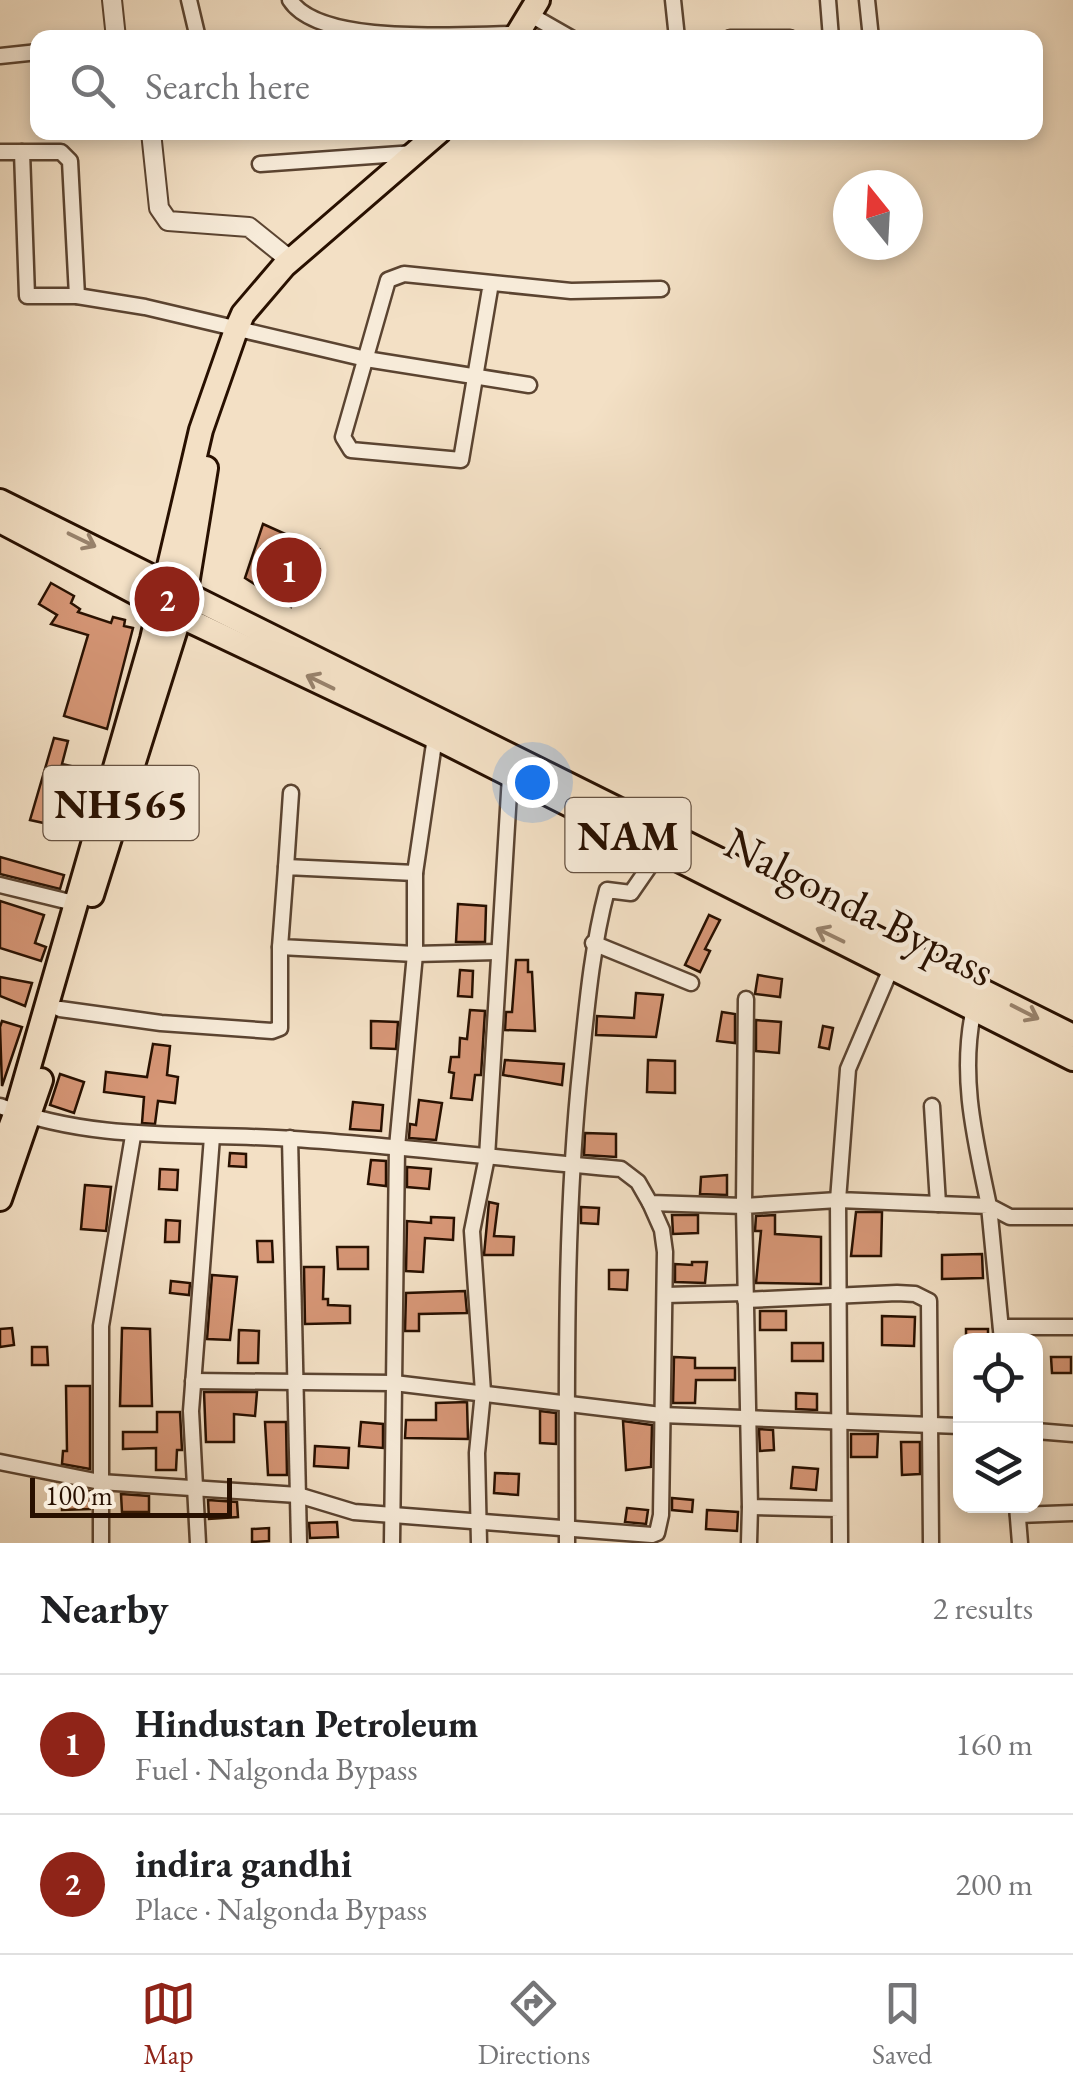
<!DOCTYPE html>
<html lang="en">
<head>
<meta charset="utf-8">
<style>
	body { margin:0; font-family:"EB Garamond",serif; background:#f2f2f2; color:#202124 }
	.controls { position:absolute; right:30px; bottom:30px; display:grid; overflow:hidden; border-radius:20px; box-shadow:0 5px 15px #0003 }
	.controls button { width:90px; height:90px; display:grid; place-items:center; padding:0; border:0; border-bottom:2px solid #e0e0e0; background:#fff; color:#202124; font:50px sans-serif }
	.compass { position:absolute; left:833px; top:170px; width:90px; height:90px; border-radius:50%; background:#fff; box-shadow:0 5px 15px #0003; rotate:342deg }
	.scale { position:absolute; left:30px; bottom:25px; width:202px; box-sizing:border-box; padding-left:10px; border:5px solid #281000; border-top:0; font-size:28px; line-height:35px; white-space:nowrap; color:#281000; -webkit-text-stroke:8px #f7ebd9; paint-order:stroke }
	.you { position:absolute; left:532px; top:782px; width:35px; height:35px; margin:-25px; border:8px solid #fff; border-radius:50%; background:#1a73e8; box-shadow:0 0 0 15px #1a73e833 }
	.badge { display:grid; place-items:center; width:65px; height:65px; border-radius:50%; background:#8f2418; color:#fff; font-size:32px; font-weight:700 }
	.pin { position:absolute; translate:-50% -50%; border:5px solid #fff; box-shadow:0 2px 10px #0006 }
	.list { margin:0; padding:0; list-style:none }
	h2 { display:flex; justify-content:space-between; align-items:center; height:130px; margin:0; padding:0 40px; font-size:42px }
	h2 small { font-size:32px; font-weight:400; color:#757577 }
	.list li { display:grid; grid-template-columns:65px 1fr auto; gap:30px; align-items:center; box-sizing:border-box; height:140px; padding:0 40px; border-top:2px solid #e0e0e0 }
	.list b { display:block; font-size:38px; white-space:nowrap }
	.list p { margin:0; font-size:32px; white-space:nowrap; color:#757577 }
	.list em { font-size:32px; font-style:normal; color:#757577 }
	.icon { flex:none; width:55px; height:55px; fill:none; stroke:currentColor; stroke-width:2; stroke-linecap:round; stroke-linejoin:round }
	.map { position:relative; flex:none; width:1073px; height:1543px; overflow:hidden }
	.search { position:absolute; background:#fff; box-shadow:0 5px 15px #0003; left:30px; right:30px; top:30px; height:110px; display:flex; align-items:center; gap:25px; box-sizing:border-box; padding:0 35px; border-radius:20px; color:#757577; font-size:38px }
	.sheet { height:410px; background:#fff }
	nav { display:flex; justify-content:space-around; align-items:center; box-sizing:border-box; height:140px; border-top:2px solid #e0e0e0; background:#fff; font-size:28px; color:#757577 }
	nav a { display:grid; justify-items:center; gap:5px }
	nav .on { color:#8f2418 }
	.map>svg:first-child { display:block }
	.building { fill:#d69676; stroke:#281000; stroke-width:2.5 }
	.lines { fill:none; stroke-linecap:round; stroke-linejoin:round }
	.minor-casing { stroke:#5b4431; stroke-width:19 }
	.tertiary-casing { stroke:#5b4431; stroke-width:22 }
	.trunk-casing { stroke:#281000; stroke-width:28 }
	.minor { stroke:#f7ebd9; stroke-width:14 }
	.tertiary { stroke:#f7ebd9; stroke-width:18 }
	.trunk { stroke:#f3e0c5; stroke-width:22 }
	.oneway { stroke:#98826c }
	.labels { text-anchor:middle; stroke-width:9; stroke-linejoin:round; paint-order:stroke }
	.shield { fill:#f7ebd9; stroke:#665241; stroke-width:2.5 }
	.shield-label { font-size:42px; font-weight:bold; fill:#281000 }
	.street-label { font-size:45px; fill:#281000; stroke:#f7ebd9 }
</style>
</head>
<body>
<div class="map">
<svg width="1073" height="1543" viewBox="0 0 1073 1543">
	<rect width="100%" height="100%" fill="#f3e0c5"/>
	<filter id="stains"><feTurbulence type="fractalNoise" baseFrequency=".002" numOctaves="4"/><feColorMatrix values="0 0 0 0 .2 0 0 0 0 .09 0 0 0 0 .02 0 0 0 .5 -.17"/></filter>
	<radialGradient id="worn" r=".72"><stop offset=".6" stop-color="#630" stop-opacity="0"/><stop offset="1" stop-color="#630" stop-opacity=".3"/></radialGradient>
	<g class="building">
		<polygon points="263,524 319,549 291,607 245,578"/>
		<polygon points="51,583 74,596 71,603 80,609 78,612 111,623 113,617 125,620 124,626 133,628 107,729 64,716 88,635 51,624 57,615 39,604"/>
		<polygon points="54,738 68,741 62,764 88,770 71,829 30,820"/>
		<polygon points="0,857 64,875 60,889 0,874"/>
		<polygon points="0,901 44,915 35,943 46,947 41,961 0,948"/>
		<polygon points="458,904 486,906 485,942 456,942"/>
		<polygon points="709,915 720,920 705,949 710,951 700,972 685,965"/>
		<polygon points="516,960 528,960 528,972 532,972 535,1031 505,1030 506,1012 512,1012"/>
		<polygon points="460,970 473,971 472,997 458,996"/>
		<polygon points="758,975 782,979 780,997 755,994"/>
		<polygon points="0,977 32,983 25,1006 0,996"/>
		<polygon points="636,993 663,995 656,1037 596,1035 597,1016 634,1018"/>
		<polygon points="470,1010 485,1011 481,1075 475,1075 472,1100 451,1098 454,1073 449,1072 451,1057 459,1057 460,1038 467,1039"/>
		<polygon points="722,1012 735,1014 735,1043 717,1041"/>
		<polygon points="756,1020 781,1022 779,1053 756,1051"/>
		<polygon points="2,1021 22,1027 2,1086 0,1027"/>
		<polygon points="371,1021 398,1022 396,1049 371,1048"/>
		<polygon points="823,1026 833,1028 829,1049 819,1047"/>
		<polygon points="153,1044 170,1046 167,1075 178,1077 175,1103 158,1101 155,1124 142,1123 144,1097 104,1092 106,1072 147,1077"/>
		<polygon points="505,1060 564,1064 562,1085 503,1075"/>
		<polygon points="648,1060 675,1061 675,1093 647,1092"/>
		<polygon points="60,1074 84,1082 74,1113 50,1105"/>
		<polygon points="419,1100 442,1103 436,1140 409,1138 410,1124 416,1125"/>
		<polygon points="353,1102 383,1105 381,1131 350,1129"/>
		<polygon points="585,1133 616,1134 616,1157 584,1155"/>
		<polygon points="230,1153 246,1154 246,1167 229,1166"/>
		<polygon points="371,1160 386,1161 386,1186 368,1184"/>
		<polygon points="407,1167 431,1169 429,1189 407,1187"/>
		<polygon points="160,1169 178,1170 177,1190 159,1189"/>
		<polygon points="727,1175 727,1195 700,1194 701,1177"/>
		<polygon points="85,1185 111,1187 106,1231 81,1229"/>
		<polygon points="489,1202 498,1204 494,1236 514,1237 513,1255 484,1255"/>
		<polygon points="581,1207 599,1208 598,1224 581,1223"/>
		<polygon points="856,1212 882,1212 881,1256 851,1256"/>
		<polygon points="672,1215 698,1215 698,1233 673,1234"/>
		<polygon points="775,1215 775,1234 821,1237 821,1284 756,1283 761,1231 755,1231 756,1216"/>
		<polygon points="431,1217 454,1218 453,1240 425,1238 423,1272 406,1271 407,1221 431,1223"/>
		<polygon points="166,1220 180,1221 179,1242 165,1242"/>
		<polygon points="257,1241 272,1241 273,1262 258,1262"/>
		<polygon points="337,1247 368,1247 368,1269 338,1269"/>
		<polygon points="982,1254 983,1278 942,1279 942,1255"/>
		<polygon points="692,1262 707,1262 705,1283 675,1282 675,1264 692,1265"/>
		<polygon points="304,1267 324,1267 323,1299 328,1299 328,1305 350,1306 350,1323 305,1324"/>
		<polygon points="609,1270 628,1270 627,1290 609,1289"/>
		<polygon points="212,1275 237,1277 230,1340 207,1339"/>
		<polygon points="171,1281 190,1283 189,1295 170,1293"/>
		<polygon points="465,1291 467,1313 419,1314 419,1331 405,1331 406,1293"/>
		<rect x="760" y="1311" width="26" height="19"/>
		<polygon points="882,1316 915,1317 914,1346 882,1345"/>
		<polygon points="12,1328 14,1345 0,1347 0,1329"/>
		<polygon points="122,1328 150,1329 152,1406 120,1406"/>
		<rect x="966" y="1329" width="22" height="11"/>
		<polygon points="239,1330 259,1331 258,1363 238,1363"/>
		<rect x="792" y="1343" width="31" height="18"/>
		<polygon points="32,1347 47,1347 48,1365 32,1365"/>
		<polygon points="674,1357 695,1358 695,1368 735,1368 735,1380 696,1380 695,1403 673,1403"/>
		<polygon points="1051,1357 1071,1357 1071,1373 1052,1373"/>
		<polygon points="66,1386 90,1386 90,1469 62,1464 63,1451 67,1451"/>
		<polygon points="204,1392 257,1392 255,1416 234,1414 234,1442 206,1442"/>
		<polygon points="796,1393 817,1394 817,1410 796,1409"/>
		<polygon points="467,1402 468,1439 405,1438 406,1420 436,1420 436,1403"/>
		<polygon points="540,1411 556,1413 556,1444 540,1443"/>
		<polygon points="157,1412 180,1412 182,1450 177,1450 176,1470 156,1470 156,1448 123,1449 123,1432 157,1432"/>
		<polygon points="623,1421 652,1425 651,1467 626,1470"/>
		<polygon points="265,1422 286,1422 287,1475 268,1475"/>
		<polygon points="361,1422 383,1424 383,1448 359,1446"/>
		<polygon points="759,1429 773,1430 774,1450 760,1451"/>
		<polygon points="851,1434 878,1434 877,1457 851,1457"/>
		<polygon points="901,1442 920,1442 920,1474 902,1475"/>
		<polygon points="315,1446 349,1448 348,1468 314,1466"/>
		<polygon points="793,1467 818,1469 816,1490 791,1488"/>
		<polygon points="495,1473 519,1474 518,1495 494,1493"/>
		<polygon points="62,1486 90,1491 90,1509 62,1510"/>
		<polygon points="121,1494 149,1496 149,1512 122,1512"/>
		<polygon points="672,1498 693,1500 692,1512 672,1510"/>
		<polygon points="208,1500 237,1502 238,1517 209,1519"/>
		<polygon points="627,1508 648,1510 646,1524 625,1522"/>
		<polygon points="707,1510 738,1512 737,1531 706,1529"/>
		<polygon points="337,1522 338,1537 310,1538 309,1523"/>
		<polygon points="269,1528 269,1541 252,1542 252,1529"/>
	</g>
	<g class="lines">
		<g class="minor-casing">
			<g id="minor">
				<polyline points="189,0 198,38"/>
				<path d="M290,0c30,47 174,34 227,34"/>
				<polyline points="673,0 677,38"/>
				<polyline points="828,0 831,38"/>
				<polyline points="867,0 871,38"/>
				<polyline points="529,14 571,38"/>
				<polyline points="730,38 790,38"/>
				<polyline points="0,56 38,52"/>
				<polyline points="0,152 61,152 70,161 77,296 145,307 366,359 529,385"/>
				<polyline points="22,152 27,296 77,296"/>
				<polyline points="260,164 414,153"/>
				<polyline points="491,283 461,460 351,450 343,437 388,280 404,274 571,291 661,289"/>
				<polyline points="435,737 415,873 286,867 280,947 415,954 497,952"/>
				<polyline points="286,867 291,793"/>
				<polyline points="0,885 74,903"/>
				<polyline points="593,943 691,983"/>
				<polyline points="892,966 848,1069 838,1200 989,1206 1002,1340"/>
				<path d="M974,1008c-15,68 1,131 15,198l21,11h63"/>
				<polyline points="60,1009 161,1023 272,1031 280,1028 280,947"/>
				<path d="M0,1106c97,37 193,26 294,33 109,7 218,21 327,30l17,13 12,21 94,3 2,-207"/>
				<polyline points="932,1106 938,1204"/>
				<polyline points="290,1138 299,1543"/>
				<polyline points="665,1295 745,1293"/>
				<polyline points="745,1300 897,1293 915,1294 929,1301 931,1543"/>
				<polyline points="1001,1327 1073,1327"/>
				<polyline points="193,1381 394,1383 661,1415 960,1426"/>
				<polyline points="1036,1431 1073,1434"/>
				<polyline points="0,1462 100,1482 298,1495 354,1512 652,1535 657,1533 661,1515 665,1252 662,1230 650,1203"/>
				<polyline points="1017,1506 1020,1543"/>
				<polyline points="839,1509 750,1507 744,1206 838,1200 840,1543"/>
				<polyline points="1018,1515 1073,1513"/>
				<polyline points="101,1543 101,1326 133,1136"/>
				<polyline points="198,1543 191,1411 212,1137"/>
				<polyline points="392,1543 397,1147 415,954 415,873"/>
				<polyline points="479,1543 477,1453 483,1392 472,1231 487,1157 510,776"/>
				<path d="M567,1543c0,-161 -3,-320 14,-480 6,-59 11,-116 26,-173l24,3 29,-42"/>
				<polyline points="749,1543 750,1507"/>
			</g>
		</g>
		<g class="tertiary-casing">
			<g id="tertiary">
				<polyline points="112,0 116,38"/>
				<polyline points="151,132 159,208 168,221 249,227 290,260"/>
			</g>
		</g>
		<g class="trunk-casing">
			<g id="trunk">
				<polyline points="515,38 538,0"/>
				<polyline points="0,501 1073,1036"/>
				<polyline points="0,521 180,616 435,737 1073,1059"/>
				<polyline points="92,895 184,603 206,468"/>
				<polyline points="0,1155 16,1112 152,639 201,430 236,330 243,314 284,266 439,132"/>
				<polyline points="0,1199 41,1080"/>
			</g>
		</g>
		<use href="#minor" class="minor"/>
		<use href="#tertiary" class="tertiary"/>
		<use href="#trunk" class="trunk"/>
	</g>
	<defs><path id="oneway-shaft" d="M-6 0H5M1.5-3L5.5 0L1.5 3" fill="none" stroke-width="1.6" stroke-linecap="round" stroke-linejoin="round" transform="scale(2.5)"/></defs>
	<g class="oneway">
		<use href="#oneway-shaft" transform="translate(82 540) rotate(26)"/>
		<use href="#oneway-shaft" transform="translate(320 682) rotate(-154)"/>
		<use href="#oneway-shaft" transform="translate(830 935) rotate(-154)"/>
		<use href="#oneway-shaft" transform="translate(1025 1012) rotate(27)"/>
	</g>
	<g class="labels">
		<g class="shield">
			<rect x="43.5" y="766" width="155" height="74" rx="8"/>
			<rect x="565.5" y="798" width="125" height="74" rx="8"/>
		</g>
		<g class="shield-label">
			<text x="121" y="818">NH565</text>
			<text x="628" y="850">NAM</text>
		</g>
		<g class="street-label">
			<text transform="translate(860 906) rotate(27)" y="16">Nalgonda Bypass</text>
		</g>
	</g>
	<rect width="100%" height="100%" filter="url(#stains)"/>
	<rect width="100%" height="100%" fill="url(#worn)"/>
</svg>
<div class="controls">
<button><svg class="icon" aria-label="locate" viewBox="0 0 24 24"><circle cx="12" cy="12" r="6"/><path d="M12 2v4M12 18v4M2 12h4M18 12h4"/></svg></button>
<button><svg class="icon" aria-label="layers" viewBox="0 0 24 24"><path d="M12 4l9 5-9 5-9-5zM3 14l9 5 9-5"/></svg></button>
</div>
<svg class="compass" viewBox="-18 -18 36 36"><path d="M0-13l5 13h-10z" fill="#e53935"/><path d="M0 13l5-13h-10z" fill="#757577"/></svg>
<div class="scale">100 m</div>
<div class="you"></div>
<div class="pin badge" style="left:289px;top:570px">1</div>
<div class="pin badge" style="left:167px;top:599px">2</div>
<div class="search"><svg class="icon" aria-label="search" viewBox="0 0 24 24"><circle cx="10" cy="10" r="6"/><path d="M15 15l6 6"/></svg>Search here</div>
</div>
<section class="sheet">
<h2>Nearby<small>2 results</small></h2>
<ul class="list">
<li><span class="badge">1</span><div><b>Hindustan Petroleum</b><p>Fuel · Nalgonda Bypass</p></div><em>160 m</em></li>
<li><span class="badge">2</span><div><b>indira gandhi</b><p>Place · Nalgonda Bypass</p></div><em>200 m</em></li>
</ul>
</section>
<nav>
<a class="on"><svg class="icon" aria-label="map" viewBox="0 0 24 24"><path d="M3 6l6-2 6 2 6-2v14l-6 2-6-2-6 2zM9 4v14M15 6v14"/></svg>Map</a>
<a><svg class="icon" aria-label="directions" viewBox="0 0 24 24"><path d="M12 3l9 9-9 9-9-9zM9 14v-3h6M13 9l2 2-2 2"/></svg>Directions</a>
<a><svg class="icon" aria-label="saved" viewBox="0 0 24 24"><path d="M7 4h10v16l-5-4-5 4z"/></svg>Saved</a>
</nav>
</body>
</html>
